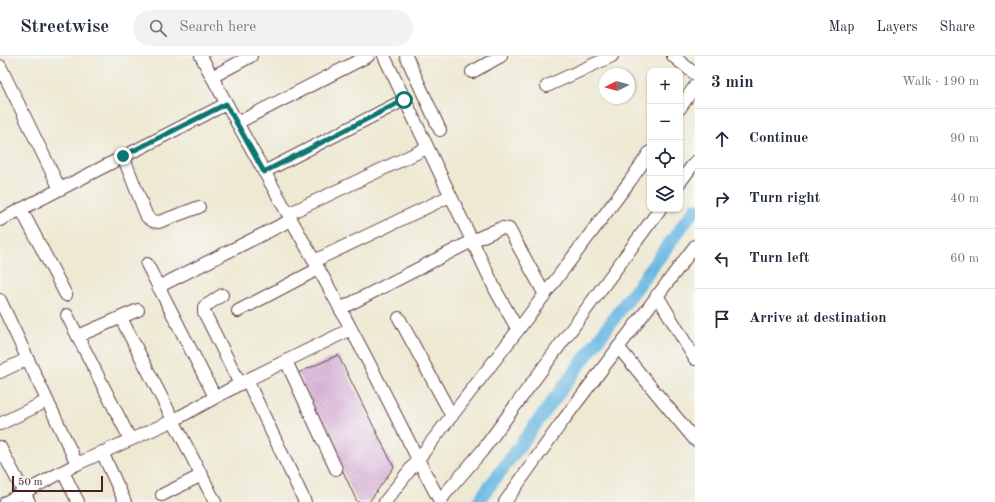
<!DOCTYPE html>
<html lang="en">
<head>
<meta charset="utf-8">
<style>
	body { margin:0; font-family:"Old Standard TT",serif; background:#f2f2f3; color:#1f2937 }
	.controls { position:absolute; right:12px; top:12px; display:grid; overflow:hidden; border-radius:8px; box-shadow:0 1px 3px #0004 }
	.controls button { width:36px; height:36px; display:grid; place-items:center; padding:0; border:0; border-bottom:1px solid #e0e1e3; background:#fff; color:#1f2937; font:20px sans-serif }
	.compass { position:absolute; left:599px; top:12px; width:36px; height:36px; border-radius:50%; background:#fff; box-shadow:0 1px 3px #0004; rotate:265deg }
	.scale { position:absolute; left:12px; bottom:10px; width:91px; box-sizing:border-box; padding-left:4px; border:2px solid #4a1f2b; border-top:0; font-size:11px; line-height:14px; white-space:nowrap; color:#4a1f2b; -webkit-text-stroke:3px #f6f6f2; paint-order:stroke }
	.stop { position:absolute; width:12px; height:12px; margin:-9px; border:3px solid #0f766e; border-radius:50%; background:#fff }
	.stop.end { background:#0f766e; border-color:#fff; box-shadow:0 1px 4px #0008 }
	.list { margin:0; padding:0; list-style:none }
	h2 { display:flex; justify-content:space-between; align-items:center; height:52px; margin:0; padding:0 16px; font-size:17px }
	h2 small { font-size:13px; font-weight:400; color:#747a83 }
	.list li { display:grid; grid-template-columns:26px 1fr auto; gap:12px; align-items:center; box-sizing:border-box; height:60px; padding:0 16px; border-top:1px solid #e0e1e3 }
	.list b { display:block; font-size:15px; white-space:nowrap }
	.list em { font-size:13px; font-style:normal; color:#747a83 }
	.icon { flex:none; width:22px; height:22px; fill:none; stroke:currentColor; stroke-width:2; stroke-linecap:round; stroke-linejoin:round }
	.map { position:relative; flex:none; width:695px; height:446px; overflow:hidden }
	header { display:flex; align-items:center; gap:24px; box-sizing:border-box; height:56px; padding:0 20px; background:#fff; border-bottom:1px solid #e0e1e3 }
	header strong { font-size:19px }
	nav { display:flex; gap:22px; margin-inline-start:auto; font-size:14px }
	.search { width:280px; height:36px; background:#f2f2f3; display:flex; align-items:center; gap:10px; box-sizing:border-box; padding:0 14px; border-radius:22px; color:#747a83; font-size:15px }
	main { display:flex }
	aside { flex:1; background:#fff }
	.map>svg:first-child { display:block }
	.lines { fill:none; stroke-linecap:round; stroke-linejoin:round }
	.canal { stroke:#69b7e3; stroke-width:13 }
	.building { fill:url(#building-back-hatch) }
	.minor-casing { stroke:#633d44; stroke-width:14 }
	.minor { stroke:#fff; stroke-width:12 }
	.route { stroke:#0f766e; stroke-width:5 }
</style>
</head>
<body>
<header>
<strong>Streetwise</strong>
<div class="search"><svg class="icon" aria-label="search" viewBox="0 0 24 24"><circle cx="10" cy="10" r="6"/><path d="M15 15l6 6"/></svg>Search here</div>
<nav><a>Map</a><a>Layers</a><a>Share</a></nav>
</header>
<main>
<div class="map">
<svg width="695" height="446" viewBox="0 0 695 446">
	<defs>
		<pattern id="building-back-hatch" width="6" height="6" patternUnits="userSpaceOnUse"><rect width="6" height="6" fill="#d8b0d9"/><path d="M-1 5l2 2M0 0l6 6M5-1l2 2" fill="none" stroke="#b18fb0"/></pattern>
	</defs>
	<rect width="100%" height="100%" fill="#f6f6f2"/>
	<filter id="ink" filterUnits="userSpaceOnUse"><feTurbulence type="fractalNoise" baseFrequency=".025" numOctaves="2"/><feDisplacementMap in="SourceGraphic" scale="8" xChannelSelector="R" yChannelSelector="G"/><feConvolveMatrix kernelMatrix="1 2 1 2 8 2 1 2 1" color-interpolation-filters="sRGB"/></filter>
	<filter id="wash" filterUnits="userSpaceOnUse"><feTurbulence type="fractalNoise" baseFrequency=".012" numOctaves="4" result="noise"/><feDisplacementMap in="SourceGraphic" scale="16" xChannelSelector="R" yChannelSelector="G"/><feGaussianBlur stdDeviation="0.9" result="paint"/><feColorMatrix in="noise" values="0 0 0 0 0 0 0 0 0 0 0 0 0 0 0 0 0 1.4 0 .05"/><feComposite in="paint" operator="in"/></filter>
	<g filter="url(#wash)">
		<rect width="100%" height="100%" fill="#eee9d3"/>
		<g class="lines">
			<polyline class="canal" points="478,446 695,153"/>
		</g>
		<g id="blocks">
			<polygon class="building" points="338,299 394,411 369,446 357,446 298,317"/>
		</g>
	</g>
	<g filter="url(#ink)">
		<use href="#blocks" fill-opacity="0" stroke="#633d44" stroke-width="1"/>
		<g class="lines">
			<g class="minor-casing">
				<g id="minor">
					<path d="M201,0c48,92 102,181 150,273 31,57 58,115 89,172"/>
					<polyline points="384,0 496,235 518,274"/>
					<polyline points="406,0 440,74"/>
					<polyline points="673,0 695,18"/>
					<polyline points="0,10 60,133"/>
					<polyline points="472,16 501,0"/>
					<polyline points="212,21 251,0"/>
					<polyline points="547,30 612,0"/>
					<polyline points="680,52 695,30"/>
					<polyline points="237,67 368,0"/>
					<polyline points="123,100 147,161 153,165 159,166 199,151"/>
					<polyline points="264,116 404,44"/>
					<polyline points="680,126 695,106"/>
					<polyline points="21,153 66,239"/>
					<polyline points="288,158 427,92"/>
					<polyline points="0,164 226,48"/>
					<polyline points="314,205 450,140"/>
					<polyline points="147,208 215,341"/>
					<polyline points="158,231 291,164"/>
					<polyline points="222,239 204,251 204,256 240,328"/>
					<polyline points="657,239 695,303"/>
					<polyline points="0,244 77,408 174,364 247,324 351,273"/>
					<polyline points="340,253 472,185 501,172 509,173 545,239"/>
					<polyline points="238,255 318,213"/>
					<polyline points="67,259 130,383"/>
					<polyline points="121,262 215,446"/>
					<polyline points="399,262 452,360"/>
					<polyline points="78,280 138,254"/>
					<polyline points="618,291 695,384"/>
					<polyline points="286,305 336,413"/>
					<polyline points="0,316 27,303"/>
					<polyline points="247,324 305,446"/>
					<polyline points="0,368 47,345"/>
					<polyline points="0,391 29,446"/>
					<polyline points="102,396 125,446"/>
					<polyline points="63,416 78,446"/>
					<polyline points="162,439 202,419"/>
					<polyline points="6,446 77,408"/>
					<polyline points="385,446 518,274 630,125 650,96"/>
					<polyline points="440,446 445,438 482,395 660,153"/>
					<polyline points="505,446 562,366 695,190"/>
				</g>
			</g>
			<use href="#minor" class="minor"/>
		</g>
	</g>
	<g class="lines" filter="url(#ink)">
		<polyline class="route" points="123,100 226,48 264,116 404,44"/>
	</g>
</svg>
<div class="controls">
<button>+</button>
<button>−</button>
<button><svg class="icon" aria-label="locate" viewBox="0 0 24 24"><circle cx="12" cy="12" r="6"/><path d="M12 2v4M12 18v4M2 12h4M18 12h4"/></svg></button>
<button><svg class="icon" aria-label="layers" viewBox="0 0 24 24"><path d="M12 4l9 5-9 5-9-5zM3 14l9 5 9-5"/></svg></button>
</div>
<svg class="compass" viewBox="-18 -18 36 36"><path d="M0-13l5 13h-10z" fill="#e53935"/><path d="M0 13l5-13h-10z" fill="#747a83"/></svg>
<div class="scale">50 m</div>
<div class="stop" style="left:404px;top:44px"></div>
<div class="stop end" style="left:123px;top:100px"></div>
</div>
<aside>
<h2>3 min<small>Walk · 190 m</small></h2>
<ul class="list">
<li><svg class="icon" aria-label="ahead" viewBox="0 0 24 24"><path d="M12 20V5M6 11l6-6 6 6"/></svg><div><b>Continue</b></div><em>90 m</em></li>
<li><svg class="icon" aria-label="right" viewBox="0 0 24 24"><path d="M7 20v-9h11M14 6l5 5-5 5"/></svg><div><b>Turn right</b></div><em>40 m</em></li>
<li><svg class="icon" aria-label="left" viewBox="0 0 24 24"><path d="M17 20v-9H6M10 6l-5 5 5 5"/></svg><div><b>Turn left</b></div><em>60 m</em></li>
<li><svg class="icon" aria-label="arrive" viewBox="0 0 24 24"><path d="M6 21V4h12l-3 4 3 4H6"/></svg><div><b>Arrive at destination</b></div></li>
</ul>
</aside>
</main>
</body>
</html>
